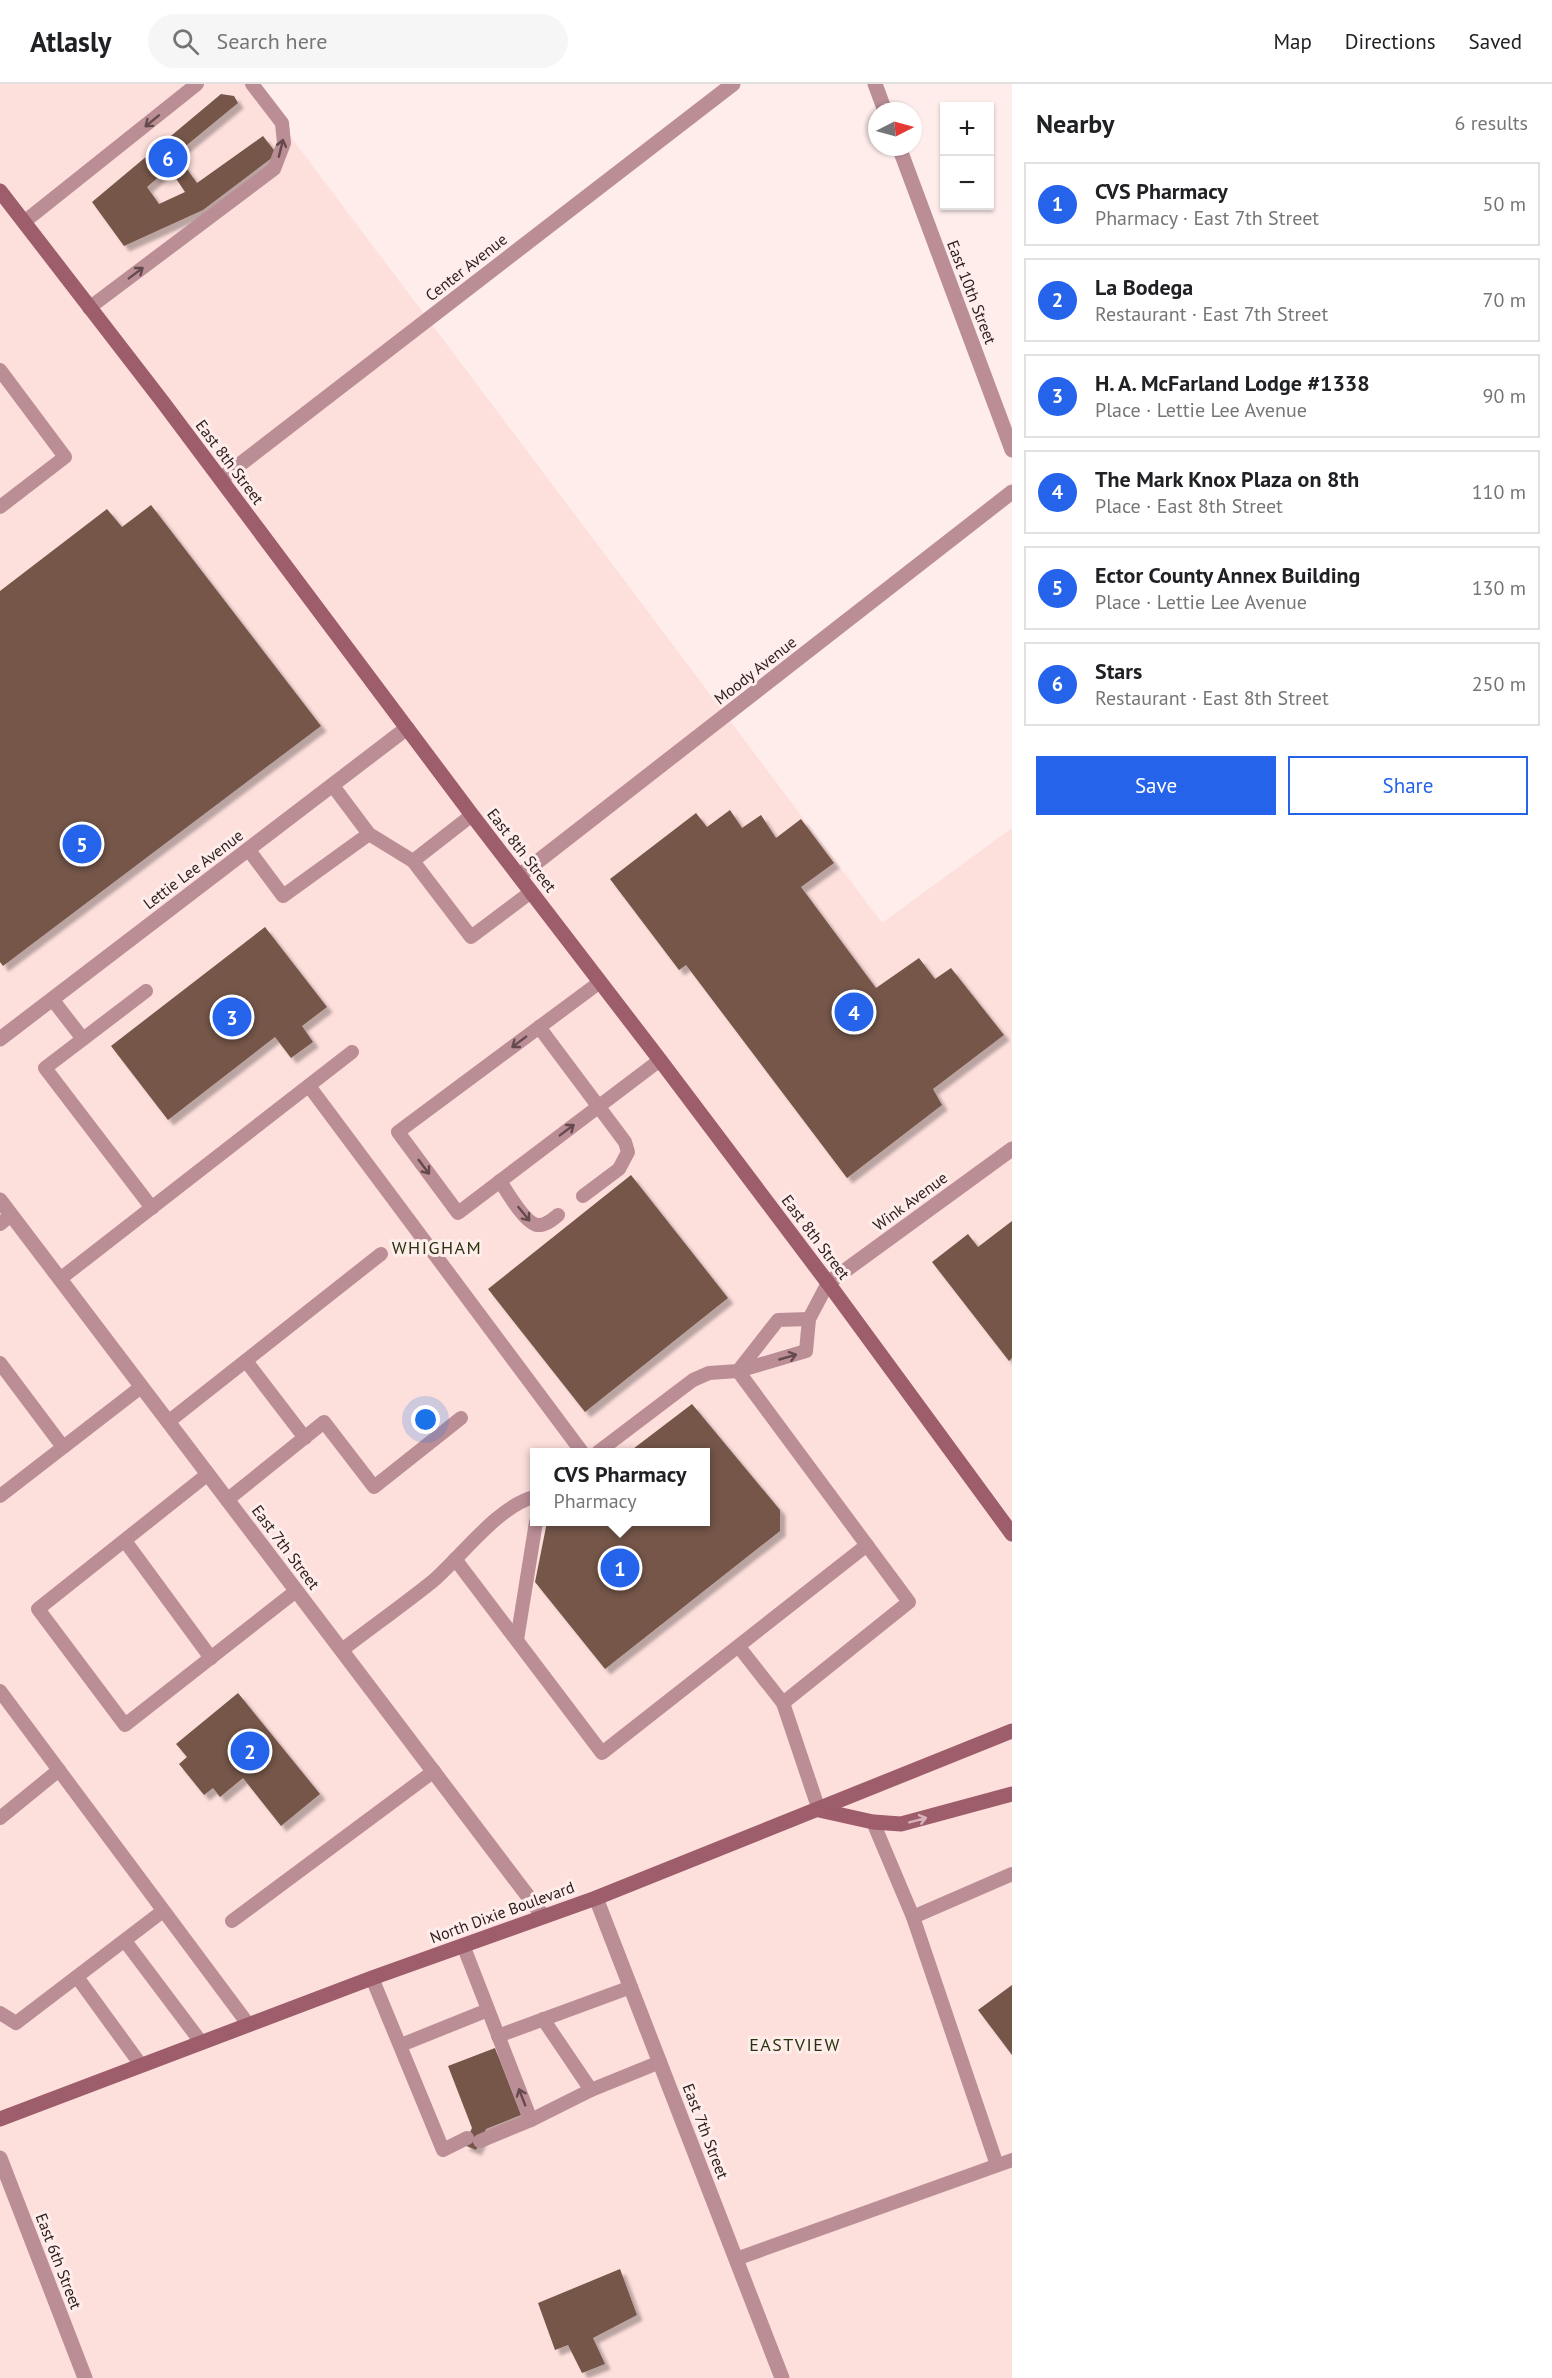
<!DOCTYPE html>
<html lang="en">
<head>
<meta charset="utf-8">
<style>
	body { margin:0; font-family:"PT Sans",sans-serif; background:#f6f6f6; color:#202124 }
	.controls { position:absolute; right:18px; top:18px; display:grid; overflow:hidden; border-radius:0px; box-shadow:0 2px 4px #0004 }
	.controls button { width:54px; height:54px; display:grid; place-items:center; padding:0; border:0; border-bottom:2px solid #e0e0e0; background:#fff; color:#202124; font:30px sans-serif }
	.compass { position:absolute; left:868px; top:18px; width:54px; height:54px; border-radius:50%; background:#fff; box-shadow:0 2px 4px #0004; rotate:84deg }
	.you { position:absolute; left:426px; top:1336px; width:21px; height:21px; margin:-15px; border:4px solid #fff; border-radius:50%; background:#1a73e8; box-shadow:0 0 0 9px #1a73e833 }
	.badge { display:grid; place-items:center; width:39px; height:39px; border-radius:50%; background:#2563eb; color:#fff; font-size:20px; font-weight:700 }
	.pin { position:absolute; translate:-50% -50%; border:3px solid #fff; box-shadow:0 2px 6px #0006 }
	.popup { position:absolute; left:530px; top:1364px; width:180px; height:78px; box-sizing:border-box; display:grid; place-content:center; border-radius:0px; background:#fff; filter:drop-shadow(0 2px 4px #0005); font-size:20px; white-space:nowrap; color:#757577 }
	.popup b { font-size:22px; color:#202124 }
	.popup::after { content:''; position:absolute; left:50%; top:100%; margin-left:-12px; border:12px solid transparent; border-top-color:#fff }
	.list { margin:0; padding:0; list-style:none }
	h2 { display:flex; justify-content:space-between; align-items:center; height:78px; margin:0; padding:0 24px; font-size:26px }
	h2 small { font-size:20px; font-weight:400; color:#757577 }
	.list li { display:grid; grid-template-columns:39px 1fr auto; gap:18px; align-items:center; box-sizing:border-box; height:84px; margin:0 12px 12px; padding:0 12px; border:2px solid #e0e0e0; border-radius:0px }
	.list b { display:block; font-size:22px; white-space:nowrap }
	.list p { margin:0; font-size:20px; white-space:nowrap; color:#757577 }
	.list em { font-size:20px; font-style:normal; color:#757577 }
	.actions { display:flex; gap:12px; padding:18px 24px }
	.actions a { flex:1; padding:14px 0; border:2px solid #2563eb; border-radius:0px; text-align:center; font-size:21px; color:#2563eb }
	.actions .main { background:#2563eb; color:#fff }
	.icon { flex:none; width:33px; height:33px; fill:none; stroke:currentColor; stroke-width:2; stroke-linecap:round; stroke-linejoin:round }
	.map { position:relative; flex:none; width:1012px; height:2294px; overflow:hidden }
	header { display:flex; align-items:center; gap:36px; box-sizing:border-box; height:84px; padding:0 30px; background:#fff; border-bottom:2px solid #e0e0e0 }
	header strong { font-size:28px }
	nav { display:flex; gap:33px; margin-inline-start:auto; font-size:21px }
	.search { width:420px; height:54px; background:#f6f6f6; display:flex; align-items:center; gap:15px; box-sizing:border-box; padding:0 21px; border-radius:33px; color:#757577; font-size:22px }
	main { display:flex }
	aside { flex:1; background:#fff }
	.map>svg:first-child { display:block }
	.built { fill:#fddfdc; fill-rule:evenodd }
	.building { fill:#755749; fill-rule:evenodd; filter:url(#shadow) }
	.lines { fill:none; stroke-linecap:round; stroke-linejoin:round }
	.service { stroke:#bb8e96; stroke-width:14 }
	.minor { stroke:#bb8e96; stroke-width:15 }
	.tertiary { stroke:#bb8e96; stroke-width:15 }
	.secondary { stroke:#9d5d6b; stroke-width:15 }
	.oneway { stroke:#654a4d }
	.oneway2 { stroke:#d7b3b8 }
	.labels { text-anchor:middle; stroke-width:6; stroke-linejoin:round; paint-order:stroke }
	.street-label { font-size:16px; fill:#2b1d1c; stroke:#feedeb }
	.neighbourhood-label { font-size:18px; letter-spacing:1.5px; fill:#29330d; stroke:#feedeb }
</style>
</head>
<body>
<header>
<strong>Atlasly</strong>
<div class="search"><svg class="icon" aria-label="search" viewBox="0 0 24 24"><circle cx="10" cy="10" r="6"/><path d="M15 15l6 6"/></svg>Search here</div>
<nav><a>Map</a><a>Directions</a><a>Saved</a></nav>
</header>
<main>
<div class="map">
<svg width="1012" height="2294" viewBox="0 0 1012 2294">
	<defs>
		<filter id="shadow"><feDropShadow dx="5.5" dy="5.5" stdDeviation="1.5" flood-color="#0004"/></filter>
	</defs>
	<rect width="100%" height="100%" fill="#feedeb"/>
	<path class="built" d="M0,0h251l631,839 130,-95v1550h-1012zM534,1368h172v70h-172z"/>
	<g class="building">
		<path d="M221,10l13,2 4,7 -62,51 21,29 66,-47 14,18 -74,56 -79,36 -32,-44zM169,84l16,24 -26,12 -12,-17z"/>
		<polygon points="151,421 321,642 3,882 0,878 0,507 107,425 122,443"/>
		<polygon points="730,726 742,744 761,731 776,754 801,735 834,779 801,803 876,904 919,874 935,895 951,884 1004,951 933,1005 942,1021 847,1094 686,881 679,886 610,795 696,729 707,743"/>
		<polygon points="265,843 327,923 302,942 313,958 291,974 275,953 168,1036 111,962"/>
		<polygon points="631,1091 728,1214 585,1328 488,1205"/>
		<polygon points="1012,1137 1012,1274 1009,1277 932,1178 968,1150 978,1163"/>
		<polygon points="692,1320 780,1426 780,1447 605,1585 535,1498 547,1438 706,1438 706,1368 629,1368"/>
		<polygon points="238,1609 320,1710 281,1742 243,1694 220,1713 213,1704 204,1711 179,1680 187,1673 176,1660"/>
		<polygon points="1012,1901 1012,1971 978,1926"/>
		<polygon points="495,1964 521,2031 486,2045 476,2066 464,2061 472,2044 448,1982"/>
		<polygon points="620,2185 637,2231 593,2254 605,2280 582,2289 568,2261 555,2266 538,2219"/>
	</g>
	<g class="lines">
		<g class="service">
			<polyline points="24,138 197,0"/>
			<polyline points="89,224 274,85 284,59 282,39 252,0"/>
			<polyline points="0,286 65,373 0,423"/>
			<polyline points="333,702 369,750 413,777 471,853 531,808"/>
			<polyline points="248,765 283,812 369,750"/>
			<polyline points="413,777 472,731"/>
			<polyline points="600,898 398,1048 458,1129 660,976"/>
			<polyline points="146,907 45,984 152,1124"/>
			<polyline points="52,915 83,955"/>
			<polyline points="539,943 625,1058 628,1068 619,1085 583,1112"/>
			<polyline points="309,1002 582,1368"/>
			<path d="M500,1097c7,11 25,42 37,44 8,1 15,-5 21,-10"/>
			<polyline points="0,1140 11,1131"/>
			<polyline points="60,1195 352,968"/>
			<polyline points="246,1277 305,1354"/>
			<polyline points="0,1279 63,1363"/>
			<polyline points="738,1287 909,1518 783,1619 819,1726"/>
			<polyline points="738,1287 778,1236 809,1235"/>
			<polyline points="168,1338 381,1170"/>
			<polyline points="598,1368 693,1296 709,1289 738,1287 806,1267 809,1235 828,1199"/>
			<polyline points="208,1390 38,1525 125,1641 296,1507"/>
			<polyline points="0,1412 141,1303"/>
			<polyline points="227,1416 324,1338 374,1403 461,1334"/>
			<polyline points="125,1457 211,1574"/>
			<polyline points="455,1475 602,1669 867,1461"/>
			<polyline points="517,1556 536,1438"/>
			<polyline points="739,1563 783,1619"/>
			<path d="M342,1566c30,-23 61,-45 91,-69 28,-24 65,-75 101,-84"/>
			<polyline points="0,1607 248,1940"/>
			<polyline points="0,1734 59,1686"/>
			<polyline points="873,1738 913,1833"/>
			<polyline points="232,1837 434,1687"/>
			<polyline points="125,1857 201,1958"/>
			<polyline points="463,1861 531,2036 480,2057"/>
			<polyline points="77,1893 141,1981"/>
			<polyline points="372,1894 443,2066 467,2054"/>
			<polyline points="0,1929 16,1939 163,1827"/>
			<polyline points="543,1935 591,2006 660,1978"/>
			<polyline points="498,1952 631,1903"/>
			<polyline points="401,1961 488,1926"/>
			<polyline points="531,2036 591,2006"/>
			<polyline points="997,2081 913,1833 1012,1790"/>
			<polyline points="736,2175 1012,2076"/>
		</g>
		<g class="minor">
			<polyline points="221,395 733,0"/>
			<polyline points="519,792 1012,408"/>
			<polyline points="0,955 407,644"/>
			<polyline points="828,1199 1012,1065"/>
			<polyline points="0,2074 85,2294"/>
		</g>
		<g class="tertiary">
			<polyline points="875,0 885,27"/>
			<polyline points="899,63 1012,366"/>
			<polyline points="0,1116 543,1832"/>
			<polyline points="596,1814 782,2294"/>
		</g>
		<g class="secondary">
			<polyline points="0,107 162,317 472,731 660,976 828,1199 1012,1450"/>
			<polyline points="819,1726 873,1738 901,1740 1012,1710"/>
			<polyline points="0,2035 372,1894 596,1814 1012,1647"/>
		</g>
	</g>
	<defs><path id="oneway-shaft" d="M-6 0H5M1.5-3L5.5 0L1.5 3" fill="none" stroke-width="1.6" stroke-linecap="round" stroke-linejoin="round" transform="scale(1.5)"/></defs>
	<g class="oneway">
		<use href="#oneway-shaft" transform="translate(152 37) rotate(141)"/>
		<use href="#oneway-shaft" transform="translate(281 64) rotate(-76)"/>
		<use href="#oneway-shaft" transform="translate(136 189) rotate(-37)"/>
		<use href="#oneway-shaft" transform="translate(519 958) rotate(143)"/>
		<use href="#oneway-shaft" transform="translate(567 1046) rotate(-37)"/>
		<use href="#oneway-shaft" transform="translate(424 1083) rotate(53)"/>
		<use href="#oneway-shaft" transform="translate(524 1130) rotate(51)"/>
		<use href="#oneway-shaft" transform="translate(788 1273) rotate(-16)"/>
		<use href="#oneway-shaft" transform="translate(522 2013) rotate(-111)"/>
	</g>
	<use class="oneway2" href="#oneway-shaft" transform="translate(918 1736) rotate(-15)"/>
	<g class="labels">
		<g class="street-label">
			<text transform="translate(466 183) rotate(-38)" y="6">Center Avenue</text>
			<text transform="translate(972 208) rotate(69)" y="6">East 10th Street</text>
			<text transform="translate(230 378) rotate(53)" y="6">East 8th Street</text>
			<text transform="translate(755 586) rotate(-38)" y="6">Moody Avenue</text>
			<text transform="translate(522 766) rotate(52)" y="6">East 8th Street</text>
			<text transform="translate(193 785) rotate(-37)" y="6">Lettie Lee Avenue</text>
			<text transform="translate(910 1117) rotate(-36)" y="6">Wink Avenue</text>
			<text transform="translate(816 1153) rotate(53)" y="6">East 8th Street</text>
			<text transform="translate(286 1463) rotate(53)" y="6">East 7th Street</text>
			<text transform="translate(502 1828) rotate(-20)" y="6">North Dixie Boulevard</text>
			<text transform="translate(706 2047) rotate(69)" y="6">East 7th Street</text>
			<text transform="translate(59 2177) rotate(69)" y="6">East 6th Street</text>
		</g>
		<g class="neighbourhood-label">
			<text x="437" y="1170">WHIGHAM</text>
			<text x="795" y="1967">EASTVIEW</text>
		</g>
	</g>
</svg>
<div class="controls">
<button>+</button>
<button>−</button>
</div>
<svg class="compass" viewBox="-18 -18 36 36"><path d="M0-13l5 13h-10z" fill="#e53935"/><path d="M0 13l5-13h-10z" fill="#757577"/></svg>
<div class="you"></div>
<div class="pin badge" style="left:620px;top:1484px">1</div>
<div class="popup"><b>CVS Pharmacy</b>Pharmacy</div>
<div class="pin badge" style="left:250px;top:1667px">2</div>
<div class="pin badge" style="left:232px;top:933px">3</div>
<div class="pin badge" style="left:854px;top:928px">4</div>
<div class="pin badge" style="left:82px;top:760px">5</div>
<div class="pin badge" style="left:168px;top:74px">6</div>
</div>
<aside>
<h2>Nearby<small>6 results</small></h2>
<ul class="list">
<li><span class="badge">1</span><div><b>CVS Pharmacy</b><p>Pharmacy · East 7th Street</p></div><em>50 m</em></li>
<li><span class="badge">2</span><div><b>La Bodega</b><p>Restaurant · East 7th Street</p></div><em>70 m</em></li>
<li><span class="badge">3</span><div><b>H. A. McFarland Lodge #1338</b><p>Place · Lettie Lee Avenue</p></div><em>90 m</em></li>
<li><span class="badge">4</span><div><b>The Mark Knox Plaza on 8th</b><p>Place · East 8th Street</p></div><em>110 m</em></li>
<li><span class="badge">5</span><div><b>Ector County Annex Building</b><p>Place · Lettie Lee Avenue</p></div><em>130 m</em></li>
<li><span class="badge">6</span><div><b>Stars</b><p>Restaurant · East 8th Street</p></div><em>250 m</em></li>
</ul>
<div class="actions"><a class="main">Save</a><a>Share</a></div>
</aside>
</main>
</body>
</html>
